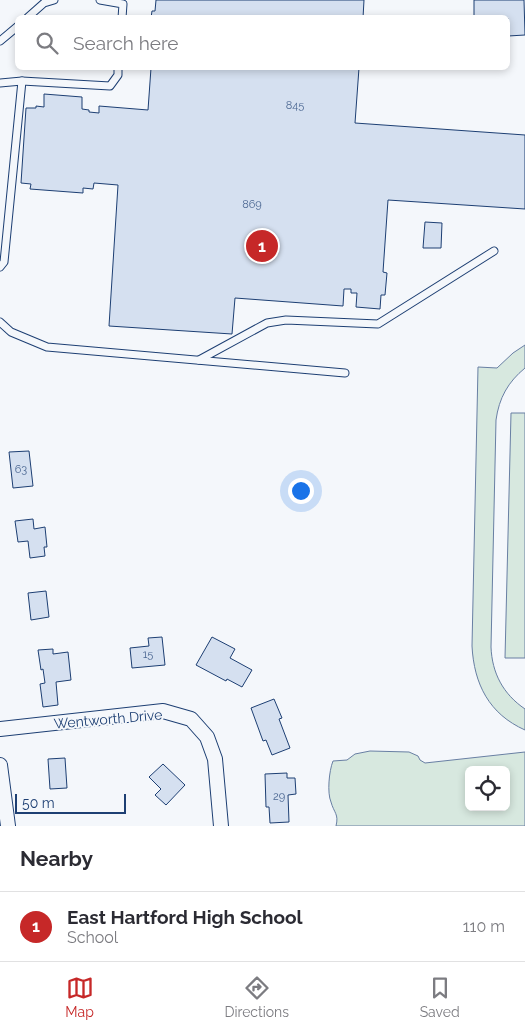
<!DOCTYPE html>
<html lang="en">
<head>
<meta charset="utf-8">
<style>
	body { margin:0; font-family:Raleway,sans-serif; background:#f7f7f7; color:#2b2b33 }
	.controls { position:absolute; right:15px; bottom:15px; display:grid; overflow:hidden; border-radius:8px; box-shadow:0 2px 8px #0003 }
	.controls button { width:45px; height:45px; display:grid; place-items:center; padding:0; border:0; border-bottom:1px solid #e1e1e2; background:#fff; color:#2b2b33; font:25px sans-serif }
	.scale { position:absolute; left:15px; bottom:12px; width:111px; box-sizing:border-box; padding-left:5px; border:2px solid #1d3f73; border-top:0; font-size:14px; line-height:18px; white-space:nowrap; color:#1d3f73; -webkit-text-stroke:4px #f4f7fb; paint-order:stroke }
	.you { position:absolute; left:300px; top:490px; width:18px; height:18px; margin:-12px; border:4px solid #fff; border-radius:50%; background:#1a73e8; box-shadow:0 0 0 8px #1a73e833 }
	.badge { display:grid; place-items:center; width:32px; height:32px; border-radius:50%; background:#c62828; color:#fff; font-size:16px; font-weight:700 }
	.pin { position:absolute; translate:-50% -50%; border:2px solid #fff; box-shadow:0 1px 5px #0006 }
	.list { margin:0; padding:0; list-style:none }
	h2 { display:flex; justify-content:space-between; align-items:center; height:65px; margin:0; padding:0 20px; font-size:21px }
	h2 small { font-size:16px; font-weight:400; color:#7c7c81 }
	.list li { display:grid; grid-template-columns:32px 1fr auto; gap:15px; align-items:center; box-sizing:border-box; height:70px; padding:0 20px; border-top:1px solid #e1e1e2 }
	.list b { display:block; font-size:19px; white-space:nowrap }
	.list p { margin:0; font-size:16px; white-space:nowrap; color:#7c7c81 }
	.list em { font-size:16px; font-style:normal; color:#7c7c81 }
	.icon { flex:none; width:28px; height:28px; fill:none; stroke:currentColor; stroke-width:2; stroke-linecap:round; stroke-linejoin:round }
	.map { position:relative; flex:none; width:525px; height:826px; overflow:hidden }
	.search { position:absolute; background:#fff; box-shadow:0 2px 8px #0003; left:15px; right:15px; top:15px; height:55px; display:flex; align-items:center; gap:12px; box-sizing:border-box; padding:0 18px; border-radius:8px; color:#7c7c81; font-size:19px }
	.sheet { height:135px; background:#fff }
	nav { display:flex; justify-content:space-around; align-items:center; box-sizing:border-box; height:70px; border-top:1px solid #e1e1e2; background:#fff; font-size:14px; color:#7c7c81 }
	nav a { display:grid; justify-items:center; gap:2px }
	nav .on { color:#c62828 }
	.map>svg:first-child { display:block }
	.green { fill:#d7e8df; stroke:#687fa3; fill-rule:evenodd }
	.building { fill:#d5e0f0; stroke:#1d3f73 }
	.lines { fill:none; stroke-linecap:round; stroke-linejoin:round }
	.service-casing { stroke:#1d3f73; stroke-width:9 }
	.minor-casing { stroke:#1d3f73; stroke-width:16 }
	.service { stroke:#f4f7fb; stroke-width:7 }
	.minor { stroke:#f4f7fb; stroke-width:14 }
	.labels { text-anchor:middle; stroke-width:4; stroke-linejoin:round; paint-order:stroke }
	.number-label { font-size:11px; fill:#4b6792 }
	.street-label { font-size:14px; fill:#1d3f73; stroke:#f4f7fb }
</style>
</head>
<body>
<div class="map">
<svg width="525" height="826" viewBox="0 0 525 826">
	<rect width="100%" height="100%" fill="#f4f7fb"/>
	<g class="green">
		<path d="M525,345v23c-17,14 -26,30 -29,52l-5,227c1,26 12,47 34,62v21c-36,-16 -51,-46 -53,-84l6,-279 19,1 16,-15z"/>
		<polygon points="511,413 525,413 525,658 505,658"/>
		<path d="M370,751l39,1 9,4 2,4 5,3 100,-11v74h-189c3,-12 -2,-13 -5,-24 -4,-9 -2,-31 2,-41l14,-1 8,-6zM469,770h37v37h-37z"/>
	</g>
	<g class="building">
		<polygon points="156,0 364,0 363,18 151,18 152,11 155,11"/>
		<polygon points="474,0 524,0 525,35 508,36 508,18 474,18"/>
		<polygon points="151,68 359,68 355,123 525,135 525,209 388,200 383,272 387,273 385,295 381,295 380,309 356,307 357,293 351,293 351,289 344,289 343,306 235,298 232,334 109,326 118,185 94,183 93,189 83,188 83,193 30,189 31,184 21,183 26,108 36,108 36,106 44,107 44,94 82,97 82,109 89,110 89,112 99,113 99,106 148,110"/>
		<polygon points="425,222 442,223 441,248 423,248"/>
		<polygon points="29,451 33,486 13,488 9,452"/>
		<polygon points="33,519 34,529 45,527 47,547 44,547 45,556 30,558 28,541 18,542 15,521"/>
		<polygon points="46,591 49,617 31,620 28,593"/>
		<polygon points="162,637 165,665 132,668 130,648 149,646 148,638"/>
		<polygon points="212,637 235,649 230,658 252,670 242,687 227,679 226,681 196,665"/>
		<polygon points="53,649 53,654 68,652 71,680 56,682 58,705 43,707 40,684 45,683 43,669 41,670 38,650"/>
		<polygon points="274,699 282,718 279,719 290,748 272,755 266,740 263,741 251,708"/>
		<polygon points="65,758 67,788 50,789 48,759"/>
		<polygon points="163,764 185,785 166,805 155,795 161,789 149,777"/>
		<polygon points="287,773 287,778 295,778 296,794 288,795 289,822 270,823 269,807 266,807 265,774"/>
	</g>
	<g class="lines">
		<g class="service-casing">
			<g id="service">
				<polyline points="100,0 123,4 122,18"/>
				<polyline points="27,18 44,3 54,0"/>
				<polyline points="0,41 18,26"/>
				<polyline points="0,83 22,81 110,86 118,75 118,68"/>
				<polyline points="0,267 4,262 22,81"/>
				<polyline points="0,322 11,332 47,347 345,373"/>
				<polyline points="199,360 267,323 286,320 378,324 494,251"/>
			</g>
		</g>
		<g class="minor-casing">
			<g id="minor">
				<polyline points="0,729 163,711 191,719 207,737 215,759 221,826"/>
				<polyline points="0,765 8,826"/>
			</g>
		</g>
		<use href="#service" class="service"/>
		<use href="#minor" class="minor"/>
	</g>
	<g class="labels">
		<g class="number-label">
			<text x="295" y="109">845</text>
			<text x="252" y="208">869</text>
			<text x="21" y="473">63</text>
			<text x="148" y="658">15</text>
			<text x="279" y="800">29</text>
		</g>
		<g class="street-label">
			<text transform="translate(108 719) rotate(-5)" y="5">Wentworth Drive</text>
		</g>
	</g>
</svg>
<div class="controls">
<button><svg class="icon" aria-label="locate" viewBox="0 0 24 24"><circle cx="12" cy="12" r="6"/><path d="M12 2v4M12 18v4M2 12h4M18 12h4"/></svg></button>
</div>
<div class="scale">50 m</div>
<div class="you"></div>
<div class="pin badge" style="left:262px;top:246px">1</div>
<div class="search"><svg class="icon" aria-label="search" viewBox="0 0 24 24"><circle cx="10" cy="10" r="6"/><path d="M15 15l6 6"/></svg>Search here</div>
</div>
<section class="sheet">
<h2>Nearby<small></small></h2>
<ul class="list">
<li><span class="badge">1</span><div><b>East Hartford High School</b><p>School</p></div><em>110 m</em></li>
</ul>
</section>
<nav>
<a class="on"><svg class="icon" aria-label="map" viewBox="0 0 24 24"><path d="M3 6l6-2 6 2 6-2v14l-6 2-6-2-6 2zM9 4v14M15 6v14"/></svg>Map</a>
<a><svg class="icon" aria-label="directions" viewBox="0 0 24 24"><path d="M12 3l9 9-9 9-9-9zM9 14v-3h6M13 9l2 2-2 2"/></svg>Directions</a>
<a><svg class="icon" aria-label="saved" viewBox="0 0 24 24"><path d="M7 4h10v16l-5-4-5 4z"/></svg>Saved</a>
</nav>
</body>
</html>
